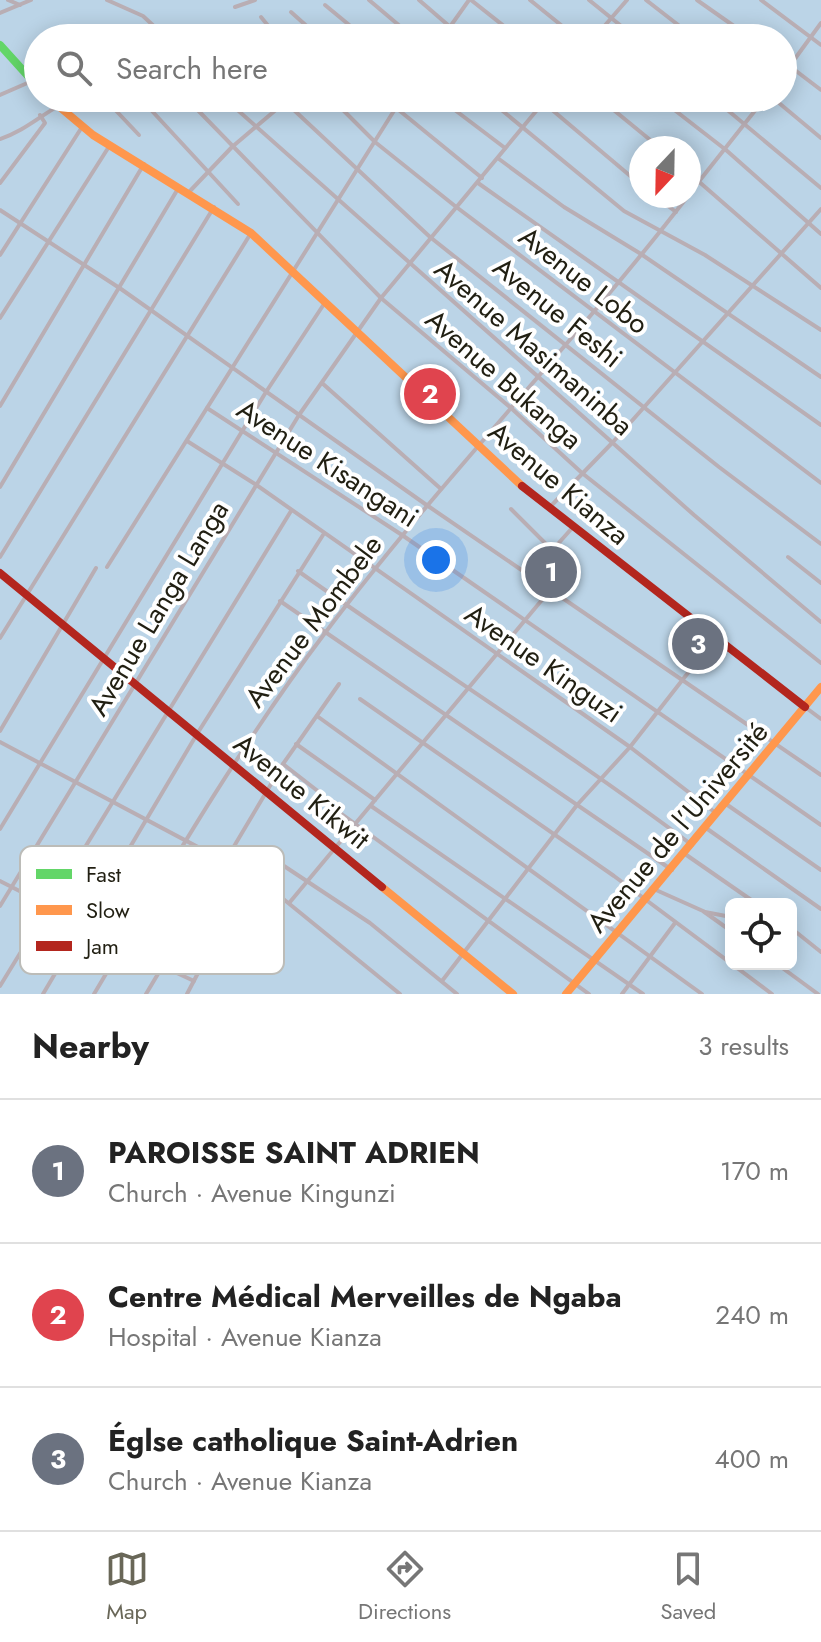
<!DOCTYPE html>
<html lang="en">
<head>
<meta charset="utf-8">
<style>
	body { margin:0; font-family:Jost,sans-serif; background:#f2f2f2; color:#222 }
	.controls { position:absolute; right:24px; bottom:24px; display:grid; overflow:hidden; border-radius:12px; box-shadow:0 4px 20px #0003 }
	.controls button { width:72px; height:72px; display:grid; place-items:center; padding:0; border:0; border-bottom:2px solid #e0e0e0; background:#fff; color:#222; font:40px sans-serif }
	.compass { position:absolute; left:629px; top:136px; width:72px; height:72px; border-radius:50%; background:#fff; box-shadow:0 4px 20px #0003; rotate:202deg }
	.you { position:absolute; left:436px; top:560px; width:28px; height:28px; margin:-20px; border:6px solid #fff; border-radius:50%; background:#1a73e8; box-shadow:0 0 0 12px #1a73e833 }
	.badge { display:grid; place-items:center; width:52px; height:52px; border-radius:50%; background:#696758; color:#fff; font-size:26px; font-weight:700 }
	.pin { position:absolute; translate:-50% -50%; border:4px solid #fff; box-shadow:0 2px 8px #0006 }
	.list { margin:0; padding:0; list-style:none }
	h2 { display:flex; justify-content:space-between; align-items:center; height:104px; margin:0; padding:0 32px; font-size:34px }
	h2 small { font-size:26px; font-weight:400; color:#767676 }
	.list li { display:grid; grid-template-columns:52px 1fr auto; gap:24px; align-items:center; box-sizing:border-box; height:144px; padding:0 32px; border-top:2px solid #e0e0e0 }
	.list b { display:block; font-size:30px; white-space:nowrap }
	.list p { margin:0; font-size:26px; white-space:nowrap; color:#767676 }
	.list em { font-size:26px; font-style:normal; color:#767676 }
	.icon { flex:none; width:44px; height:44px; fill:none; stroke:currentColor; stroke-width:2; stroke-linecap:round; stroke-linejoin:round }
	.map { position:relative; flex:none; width:821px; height:994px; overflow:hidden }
	.search { position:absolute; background:#fff; box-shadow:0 4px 20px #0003; left:24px; right:24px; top:24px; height:88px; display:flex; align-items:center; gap:20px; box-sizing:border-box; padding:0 28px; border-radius:44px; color:#767676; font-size:30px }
	.sheet { height:536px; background:#fff }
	nav { display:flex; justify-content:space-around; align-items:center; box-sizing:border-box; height:112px; border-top:2px solid #e0e0e0; background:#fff; font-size:22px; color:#767676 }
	nav a { display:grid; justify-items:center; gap:4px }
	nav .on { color:#696758 }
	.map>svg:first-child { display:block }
	.water { fill:#bbd4e7; fill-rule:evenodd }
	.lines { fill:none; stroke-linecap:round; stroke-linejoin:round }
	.street { stroke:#b9aeb4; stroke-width:4 }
	.fast { stroke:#63d668; stroke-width:8 }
	.slow { stroke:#ff974d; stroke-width:8 }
	.jam { stroke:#b3261e; stroke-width:8 }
	.labels { text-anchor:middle; stroke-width:8; stroke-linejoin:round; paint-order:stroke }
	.street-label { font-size:28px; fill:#211f12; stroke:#fff }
	.key { fill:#fff; stroke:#bcbcb8; stroke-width:2 }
	.key-label { font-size:22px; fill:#211f12 }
</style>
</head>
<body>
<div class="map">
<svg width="821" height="994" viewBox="0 0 821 994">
	<rect width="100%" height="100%" fill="#f0edd9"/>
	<path class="water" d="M0,0h821v994h-821zM38,38h745v60h-745zM641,148h48v48h-48zM731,904h60v60h-60z"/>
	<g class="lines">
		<g class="street">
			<polyline points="8,0 20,5"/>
			<polyline points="107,0 143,16 157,29"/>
			<polyline points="369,0 414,38"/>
			<polyline points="419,0 463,38"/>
			<polyline points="471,0 519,38"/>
			<polyline points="530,0 577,38"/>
			<polyline points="589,0 636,38"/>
			<polyline points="646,0 695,38"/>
			<polyline points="697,0 751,38"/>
			<polyline points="761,0 821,45"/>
			<polyline points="325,5 365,38"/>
			<polyline points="235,7 255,0"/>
			<polyline points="291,12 320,38"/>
			<polyline points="0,13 31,0"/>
			<polyline points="261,17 278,38"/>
			<polyline points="195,38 215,30 224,38"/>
			<polyline points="442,38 469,0"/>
			<polyline points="594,38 627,0"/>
			<polyline points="783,61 821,90"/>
			<polyline points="783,75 821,23"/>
			<polyline points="0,95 32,81"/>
			<polyline points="104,98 139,135"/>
			<polyline points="140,98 238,204"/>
			<polyline points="186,98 381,298 511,408 582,473 821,663"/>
			<polyline points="224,98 694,515 821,622"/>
			<polyline points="281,98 430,237 719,467 821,544"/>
			<polyline points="331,98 375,142 455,206 821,483"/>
			<polyline points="384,98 482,178"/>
			<polyline points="439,98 505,148"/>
			<polyline points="487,98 624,211 705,255 821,330"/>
			<polyline points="538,98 641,185"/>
			<polyline points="599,98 660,148"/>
			<polyline points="659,98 726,150 821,234"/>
			<polyline points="713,98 821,188"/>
			<polyline points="773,98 821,138"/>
			<path d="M0,139c28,-9 47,-30 74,-41"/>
			<polyline points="499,159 564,207 641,254 821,377"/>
			<polyline points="689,173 821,288"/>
			<polyline points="0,183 45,123 40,115"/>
			<polyline points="478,183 821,425"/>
			<polyline points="190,191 232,147 290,98"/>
			<polyline points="689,194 765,98"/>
			<polyline points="655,196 676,212"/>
			<polyline points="0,210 121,289 428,506 821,775"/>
			<polyline points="0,255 82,127"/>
			<polyline points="0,318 110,145"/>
			<polyline points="322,383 441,489"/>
			<polyline points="0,406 144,164"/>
			<polyline points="207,408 402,535 821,825"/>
			<polyline points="187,441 255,484 630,747 717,814"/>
			<polyline points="0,487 179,187"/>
			<polyline points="549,508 613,442 821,209"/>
			<polyline points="511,509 552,550"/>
			<polyline points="0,557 214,207"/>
			<polyline points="788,557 821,583"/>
			<polyline points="107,567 402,98"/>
			<path d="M298,571c131,93 266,178 394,274"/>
			<polyline points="531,574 573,527"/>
			<polyline points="280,601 672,870"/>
			<polyline points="0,638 251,233"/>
			<polyline points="360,699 614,876 772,994"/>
			<polyline points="805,707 821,719"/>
			<polyline points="317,716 702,994"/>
			<polyline points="0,731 96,568"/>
			<polyline points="0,742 260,880 400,994"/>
			<polyline points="296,744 375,800"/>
			<polyline points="283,764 319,792 321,799 589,994"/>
			<polyline points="726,804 821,870"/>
			<polyline points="371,806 643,994"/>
			<polyline points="706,828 821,909"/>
			<polyline points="0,829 266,392 324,304"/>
			<polyline points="685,854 757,904"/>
			<polyline points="278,862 370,923 457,994"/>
			<polyline points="0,881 164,965"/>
			<polyline points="656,890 703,911 731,931"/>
			<polyline points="290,902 551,589"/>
			<polyline points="0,906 299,415 381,298 547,98"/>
			<polyline points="705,912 731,917"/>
			<polyline points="791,928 821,952"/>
			<polyline points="777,964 818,994"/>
			<polyline points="164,967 194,981"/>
			<polyline points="442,981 577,805 630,747 716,637"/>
			<polyline points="0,986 291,511"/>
			<polyline points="43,994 197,734 323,535"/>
			<path d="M94,994c73,-123 145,-247 231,-361 114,-151 247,-287 363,-437"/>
			<polyline points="146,994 283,764 339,684"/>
			<polyline points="187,994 250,874"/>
			<polyline points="622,994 675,923"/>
		</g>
		<polyline class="fast" points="0,45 38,87"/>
		<g class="slow">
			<polyline points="49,98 93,135 251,233 522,486"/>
			<polyline points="382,887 513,994"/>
			<polyline points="566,994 821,687"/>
		</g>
		<g class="jam">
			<polyline points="522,486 805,707"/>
			<polyline points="0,573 382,887"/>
		</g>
	</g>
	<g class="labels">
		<g class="street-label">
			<text transform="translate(584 280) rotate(38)" y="10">Avenue Lobo</text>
			<text transform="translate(558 312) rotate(39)" y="10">Avenue Feshi</text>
			<text transform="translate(534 347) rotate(41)" y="10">Avenue Masimaninba</text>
			<text transform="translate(504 379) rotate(41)" y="10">Avenue Bukanga</text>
			<text transform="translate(328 463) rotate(33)" y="10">Avenue Kisangani</text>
			<text transform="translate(559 483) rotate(40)" y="10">Avenue Kianza</text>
			<text transform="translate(158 608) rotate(-59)" y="10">Avenue Langa Langa</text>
			<text transform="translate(313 621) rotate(-53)" y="10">Avenue Mombele</text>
			<text transform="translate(544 663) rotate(35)" y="10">Avenue Kinguzi</text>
			<text transform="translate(302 791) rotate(39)" y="10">Avenue Kikwit</text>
			<text transform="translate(677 827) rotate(-50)" y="10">Avenue de l’Université</text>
		</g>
	</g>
	<rect x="20" y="846" width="264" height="128" rx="12" class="key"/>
	<rect x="36" y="869" width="36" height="10" fill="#63d668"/>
	<rect x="36" y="905" width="36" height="10" fill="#ff974d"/>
	<rect x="36" y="941" width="36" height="10" fill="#b3261e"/>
	<g class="key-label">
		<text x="86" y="882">Fast</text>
		<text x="86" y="918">Slow</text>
		<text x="86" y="954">Jam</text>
	</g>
</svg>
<div class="controls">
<button><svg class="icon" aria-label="locate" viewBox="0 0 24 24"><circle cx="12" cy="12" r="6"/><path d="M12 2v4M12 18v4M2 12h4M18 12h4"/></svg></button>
</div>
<svg class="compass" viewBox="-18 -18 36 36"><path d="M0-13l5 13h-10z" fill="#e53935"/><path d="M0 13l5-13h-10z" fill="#767676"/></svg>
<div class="you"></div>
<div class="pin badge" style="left:551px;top:572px;background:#6b7280">1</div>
<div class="pin badge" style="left:430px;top:394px;background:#e0444e">2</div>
<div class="pin badge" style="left:698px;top:644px;background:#6b7280">3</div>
<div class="search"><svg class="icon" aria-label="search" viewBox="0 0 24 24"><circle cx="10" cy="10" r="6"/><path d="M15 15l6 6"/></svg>Search here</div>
</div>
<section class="sheet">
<h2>Nearby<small>3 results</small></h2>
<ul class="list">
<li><span class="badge" style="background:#6b7280">1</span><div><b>PAROISSE SAINT ADRIEN</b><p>Church · Avenue Kingunzi</p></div><em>170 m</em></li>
<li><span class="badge" style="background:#e0444e">2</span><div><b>Centre Médical Merveilles de Ngaba</b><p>Hospital · Avenue Kianza</p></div><em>240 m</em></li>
<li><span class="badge" style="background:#6b7280">3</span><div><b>Églse catholique Saint-Adrien</b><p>Church · Avenue Kianza</p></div><em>400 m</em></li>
</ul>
</section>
<nav>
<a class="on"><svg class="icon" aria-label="map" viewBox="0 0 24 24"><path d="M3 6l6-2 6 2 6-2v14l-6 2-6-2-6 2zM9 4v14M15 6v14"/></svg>Map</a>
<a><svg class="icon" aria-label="directions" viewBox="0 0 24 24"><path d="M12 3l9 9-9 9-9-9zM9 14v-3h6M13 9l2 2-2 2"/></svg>Directions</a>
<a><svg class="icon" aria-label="saved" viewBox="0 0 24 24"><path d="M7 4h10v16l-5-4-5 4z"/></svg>Saved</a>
</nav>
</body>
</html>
